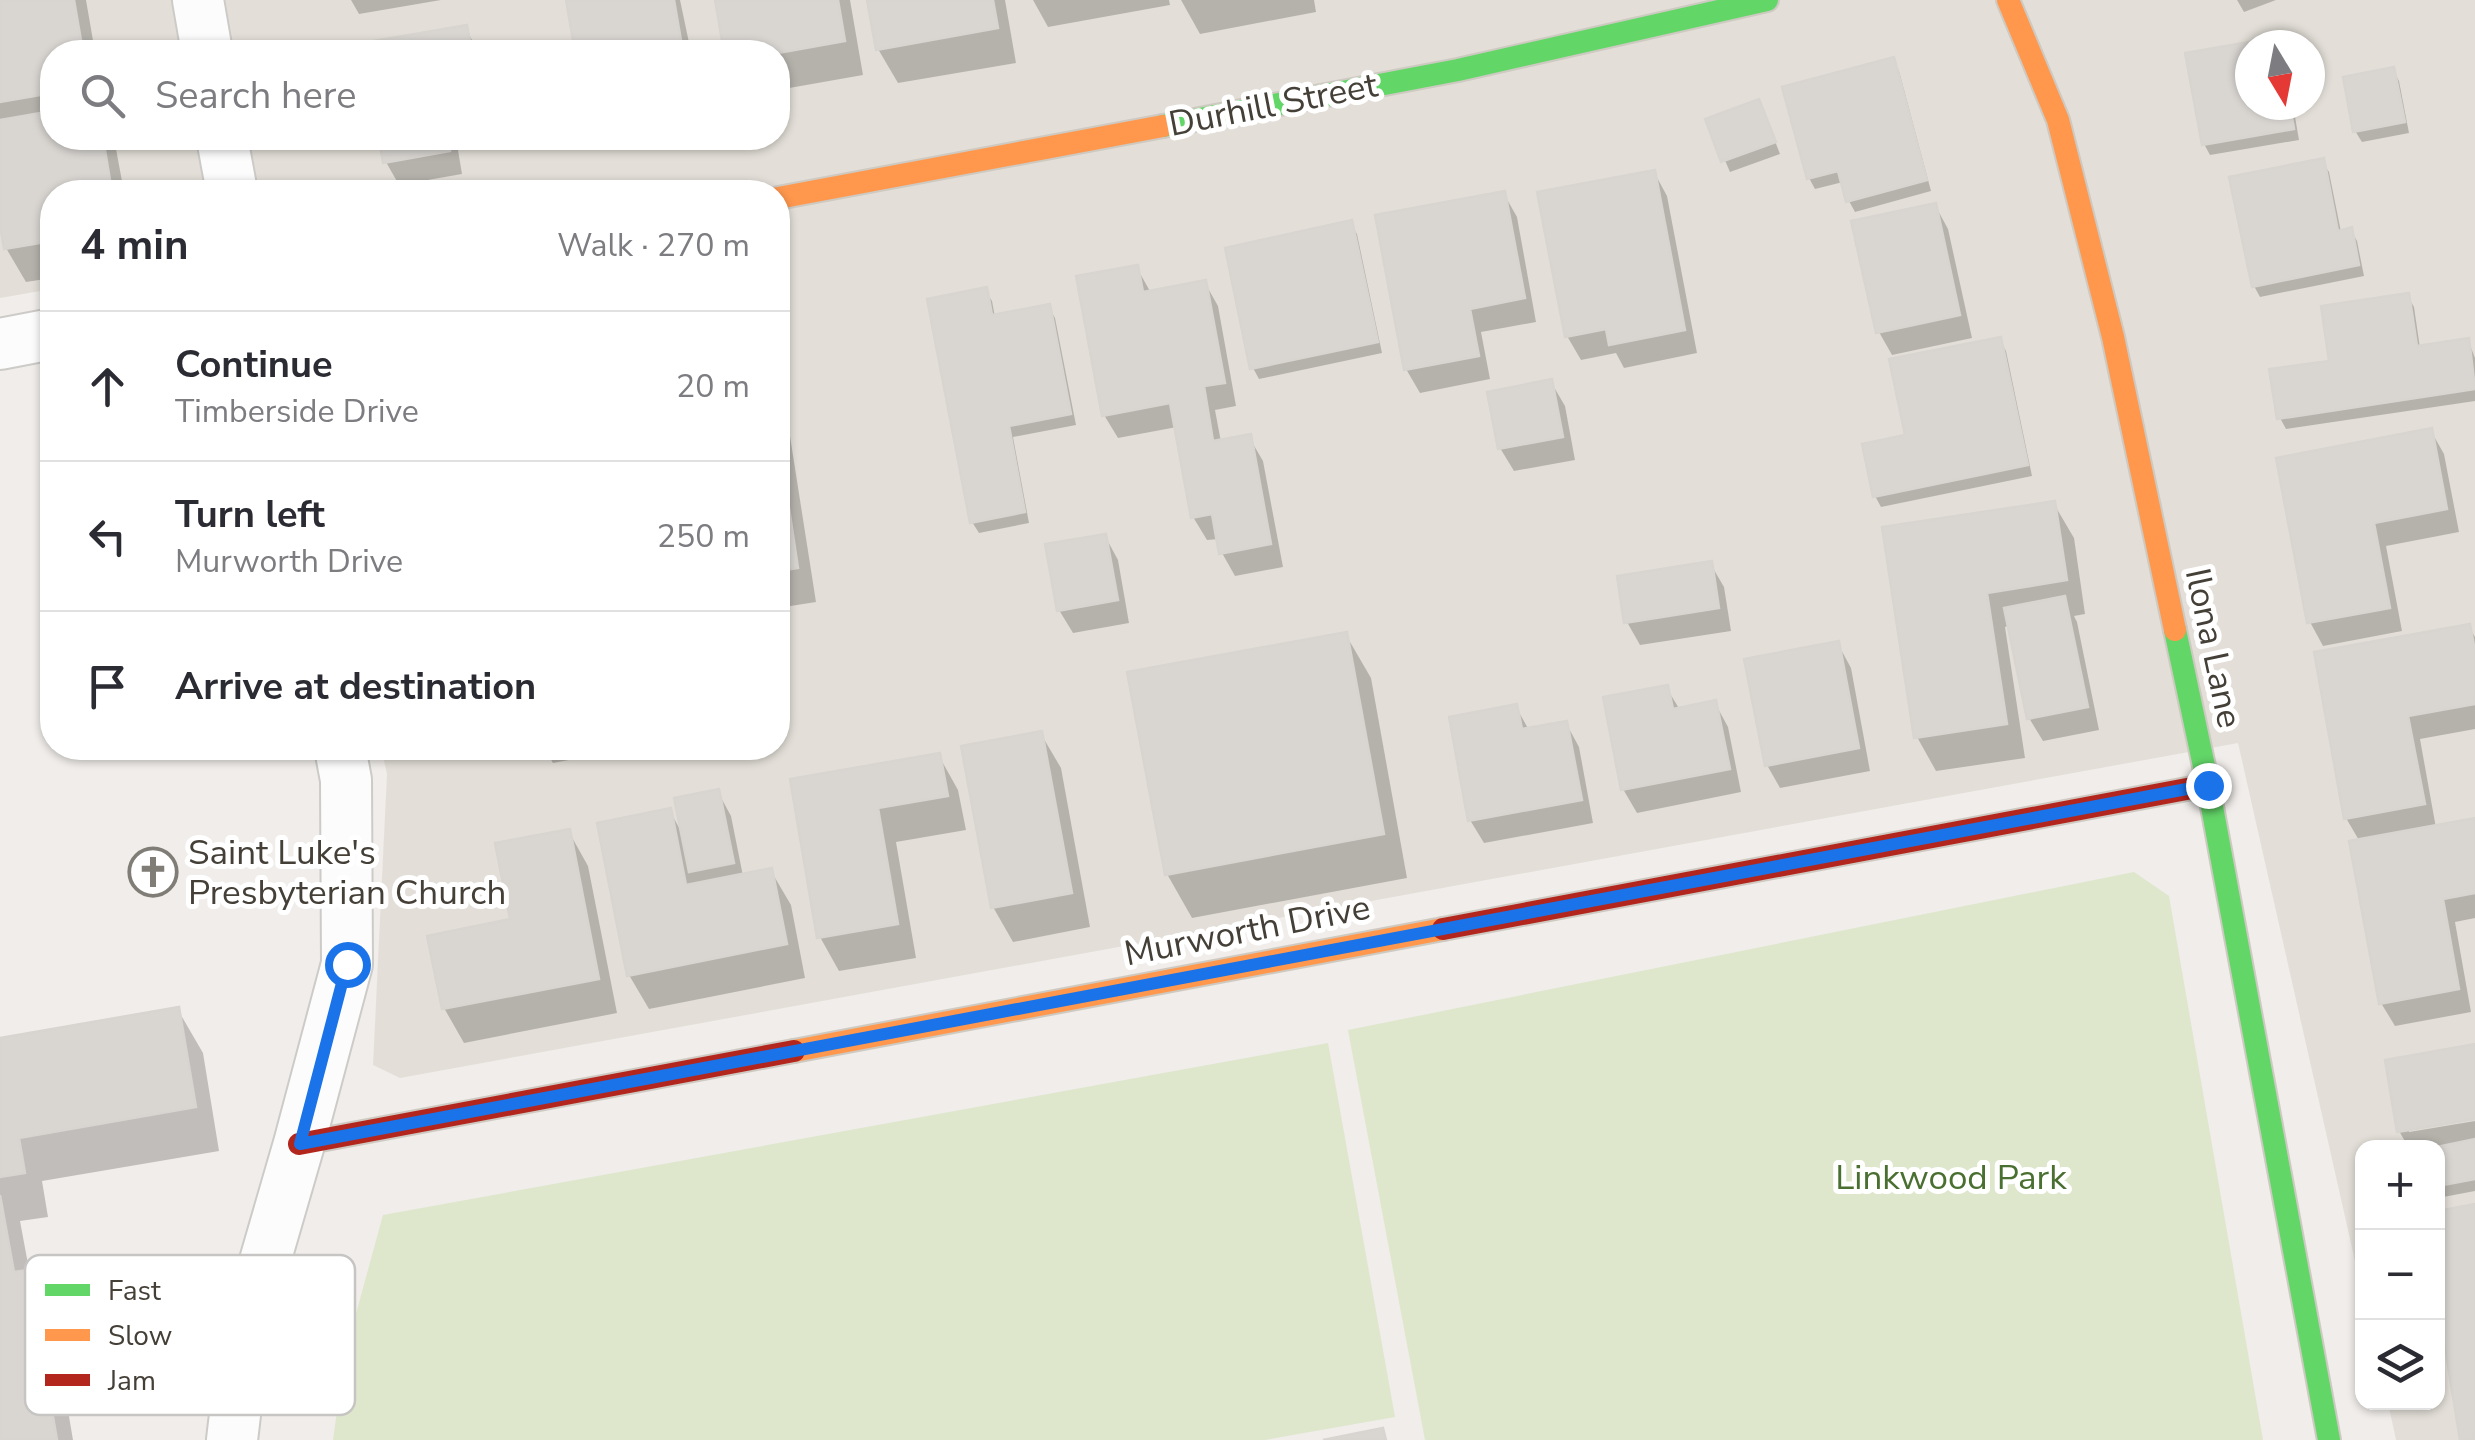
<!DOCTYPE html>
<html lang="en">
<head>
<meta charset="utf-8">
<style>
	body { margin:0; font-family:"Nunito Sans",sans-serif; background:#f2f2f3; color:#2b2b33 }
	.controls { position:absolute; right:30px; bottom:30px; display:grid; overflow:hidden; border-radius:20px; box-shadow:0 2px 8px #0004 }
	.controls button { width:90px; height:90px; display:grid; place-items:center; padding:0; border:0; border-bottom:2px solid #e1e1e2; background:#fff; color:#2b2b33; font:50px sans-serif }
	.compass { position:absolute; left:2235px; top:30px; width:90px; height:90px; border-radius:50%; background:#fff; box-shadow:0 2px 8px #0004; rotate:170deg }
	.stop { position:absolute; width:30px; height:30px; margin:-22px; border:8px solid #1a73e8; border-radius:50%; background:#fff }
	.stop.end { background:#1a73e8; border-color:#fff; box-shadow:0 2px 10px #0008 }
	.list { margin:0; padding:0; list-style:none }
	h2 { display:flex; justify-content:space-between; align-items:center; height:130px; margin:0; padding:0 40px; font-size:42px }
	h2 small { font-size:32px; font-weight:400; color:#7c7c81 }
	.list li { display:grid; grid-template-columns:65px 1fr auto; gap:30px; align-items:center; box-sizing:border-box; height:150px; padding:0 40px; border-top:2px solid #e1e1e2 }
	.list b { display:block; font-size:38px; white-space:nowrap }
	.list p { margin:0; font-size:32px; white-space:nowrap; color:#7c7c81 }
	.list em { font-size:32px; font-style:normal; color:#7c7c81 }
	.icon { flex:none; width:55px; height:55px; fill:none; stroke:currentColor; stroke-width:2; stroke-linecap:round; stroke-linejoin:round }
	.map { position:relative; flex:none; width:2475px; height:1440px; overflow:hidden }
	.search { position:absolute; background:#fff; box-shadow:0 2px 8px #0004; left:40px; top:40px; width:750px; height:110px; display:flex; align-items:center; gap:25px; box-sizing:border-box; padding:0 35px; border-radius:40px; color:#7c7c81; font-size:38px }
	.panel { position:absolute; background:#fff; box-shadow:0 2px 8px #0004; left:40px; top:180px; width:750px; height:580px; border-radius:40px }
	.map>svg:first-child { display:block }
	.residential { fill:#e3dfd8; fill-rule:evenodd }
	.green { fill:#dee7cc }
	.shadow { fill:#0003 }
	.building { fill:#d9d6d2; stroke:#d8d4d0; stroke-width:2.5 }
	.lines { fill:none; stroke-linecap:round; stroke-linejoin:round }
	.street-casing { stroke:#cdcbc8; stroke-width:54 }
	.fast-casing { stroke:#cecac2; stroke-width:26 }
	.slow-casing { stroke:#cecac2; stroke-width:26 }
	.jam-casing { stroke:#cecac2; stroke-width:26 }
	.street { stroke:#fdfcfc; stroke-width:50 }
	.fast { stroke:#63d668; stroke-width:22 }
	.slow { stroke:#ff974d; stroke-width:22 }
	.jam { stroke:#b3261e; stroke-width:22 }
	.route { stroke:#1a73e8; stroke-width:12 }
	.labels { text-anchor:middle; stroke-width:10; stroke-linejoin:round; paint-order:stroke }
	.street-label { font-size:35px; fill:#443f37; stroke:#fff }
	.poi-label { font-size:35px; fill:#443f37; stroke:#fff; text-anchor:start }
	.park-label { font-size:35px; fill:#4a7031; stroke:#fff }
	.key { fill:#fff; stroke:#c7c5c3; stroke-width:2.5 }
	.key-label { font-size:28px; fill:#443f37 }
</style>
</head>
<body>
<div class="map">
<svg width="2475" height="1440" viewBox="0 0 2475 1440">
	<rect width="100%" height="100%" fill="#f0edea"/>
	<path class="residential" d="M0,0h2475v1440h-79l-8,-37 50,-1v-254h-76v144l-124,-549 -1838,335 -27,-13 14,-291 -6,-26h397v-556h-726v97l-52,9zM2250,45h60v60h-60zM52,52h726v86h-726z"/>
	<g class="green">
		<polygon points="2134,872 2169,896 2263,1440 1425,1440 1348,1030"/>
		<polygon points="1328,1043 1395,1417 1265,1440 333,1440 345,1354 383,1215"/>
	</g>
	<g class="shadow">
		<polygon points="0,0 86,0 95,52 52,52 52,138 114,138 124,192 52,192 52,278 26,282 6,248 0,211"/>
		<polygon points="351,0 441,0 359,14"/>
		<polygon points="569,0 680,0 691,52 578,52"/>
		<polygon points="717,0 850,0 863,75 778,90 778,52 727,52"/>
		<polygon points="870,0 1005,0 1016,63 898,83 878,49"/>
		<polygon points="1033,0 1169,0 1170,5 1048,27"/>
		<polygon points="1181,0 1314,0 1316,12 1200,34"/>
		<polygon points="2237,0 2276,0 2244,12"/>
		<polygon points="465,28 479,52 367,52 365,45"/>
		<polygon points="2277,40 2280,45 2250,45 2250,105 2293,105 2299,140 2210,155 2204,144 2188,55"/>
		<polygon points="1893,60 1899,71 1931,191 1855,212 1849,201 1843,182 1815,189 1809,178"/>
		<polygon points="2393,70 2399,81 2409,133 2362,142 2355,131"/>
		<polygon points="1764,113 1780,154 1730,172 1708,121"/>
		<polygon points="382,138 456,138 462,174 399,185 386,162"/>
		<polygon points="2322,161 2329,172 2341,232 2351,230 2357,241 2364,276 2260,297 2254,286"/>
		<polygon points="1654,172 1667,196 1697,353 1624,368 1616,353 1581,360 1567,336"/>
		<polygon points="1504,194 1517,217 1536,322 1481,332 1490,379 1420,393 1406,369"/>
		<polygon points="1935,205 1948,229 1972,338 1892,355 1879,332"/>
		<polygon points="1350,223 1357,234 1382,353 1259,379 1253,368"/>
		<polygon points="1137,268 1151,293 1205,283 1218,306 1236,406 1215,410 1221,442 1249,437 1263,461 1283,567 1235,576 1222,553 1219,539 1207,540 1193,517 1177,427 1118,438 1104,415"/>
		<polygon points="985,290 992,301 995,317 1049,307 1055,318 1076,425 1013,437 1029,523 979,533 972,522"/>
		<polygon points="2407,295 2414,307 2420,348 2468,340 2475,358 2475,401 2286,429 2280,418 2332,363"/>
		<polygon points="2000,340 2006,351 2032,476 1881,507 1875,496 1908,437"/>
		<polygon points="1551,382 1565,406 1575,460 1514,471 1500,448"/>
		<polygon points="778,400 787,417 816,602 778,608"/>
		<polygon points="2431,431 2444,454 2459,532 2386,546 2402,631 2323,646 2310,622"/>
		<polygon points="2054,504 2074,538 2085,614 2074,616 2077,622 2099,730 2043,741 2029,718 2008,626 2005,627 2025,758 1936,771 1917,737 1885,529"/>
		<polygon points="1105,536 1118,560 1129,623 1073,633 1059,610"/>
		<polygon points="1710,563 1724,587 1731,631 1640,645 1627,622"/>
		<polygon points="2469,627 2475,637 2475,729 2420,739 2436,828 2475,820 2475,918 2455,922 2471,1012 2395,1026 2381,1003 2360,842 2346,818 2317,654"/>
		<polygon points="1346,635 1371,678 1407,878 1192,918 1167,874"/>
		<polygon points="1838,644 1851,668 1870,771 1780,788 1767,765"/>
		<polygon points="1666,687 1680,710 1715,703 1728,727 1741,792 1637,813 1623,789"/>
		<polygon points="1516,707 1529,730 1566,723 1579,747 1593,823 1484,843 1470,820"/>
		<polygon points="1041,734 1061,768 1090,927 1013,942 993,907"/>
		<polygon points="544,748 588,748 590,756 553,763"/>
		<polygon points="939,756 958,790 966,830 896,842 916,958 839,971 820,937 793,781"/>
		<polygon points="718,792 731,816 743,876 771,871 791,905 805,978 649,1009 629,975 670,811 683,835"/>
		<polygon points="569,832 588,866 617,1013 464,1043 444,1008 513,921"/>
		<polygon points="178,1010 203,1053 219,1151 42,1181 48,1217 20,1221 31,1280 52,1316 73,1440 0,1440 0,1040"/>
		<polygon points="2475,1047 2475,1116 2409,1127 2409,1132 2475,1121 2475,1191 2438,1198 2438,1148 2409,1148 2399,1131"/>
	</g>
	<g class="building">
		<polygon points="0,0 74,0 83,52 52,52 52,93 0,102"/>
		<polygon points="566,0 674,0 683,52 575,52"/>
		<polygon points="715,0 838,0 845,41 778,53 724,52"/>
		<polygon points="867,0 993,0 998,28 876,50"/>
		<polygon points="467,25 472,52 364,52 362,43"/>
		<polygon points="2278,37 2279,45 2250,45 2250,105 2290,105 2294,129 2202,145 2185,53"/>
		<polygon points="1894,57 1927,180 1846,202 1838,171 1807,179 1782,87"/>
		<polygon points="2394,67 2405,122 2353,132 2343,77"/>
		<polygon points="1759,99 1776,142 1721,162 1705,119"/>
		<polygon points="52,111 52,138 103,138 112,192 52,192 52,241 4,249 0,226 0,120"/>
		<polygon points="379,138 448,138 450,151 383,163"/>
		<polygon points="2324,158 2338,231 2352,227 2359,265 2252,287 2229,177"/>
		<polygon points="1655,170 1685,330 1609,345 1606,329 1565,337 1537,192"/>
		<polygon points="1505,191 1525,298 1470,309 1479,356 1404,370 1375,215"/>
		<polygon points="1936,203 1960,315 1876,333 1851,221"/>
		<polygon points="1352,220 1378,342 1250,369 1225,248"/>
		<polygon points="1138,265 1143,292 1206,280 1225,383 1204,386 1213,441 1251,434 1271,544 1219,554 1212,514 1191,518 1170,403 1102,416 1076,276"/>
		<polygon points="987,287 992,315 1050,304 1071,414 1009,426 1025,512 970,523 927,299"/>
		<polygon points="2409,293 2417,346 2469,338 2475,389 2277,419 2269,369 2329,361 2321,306"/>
		<polygon points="2001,337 2028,465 1873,497 1862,444 1905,435 1889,359"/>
		<polygon points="1552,379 1563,437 1498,449 1487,392"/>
		<polygon points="2432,428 2447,509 2374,523 2390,608 2307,623 2276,458"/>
		<polygon points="778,435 798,568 778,571"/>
		<polygon points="2055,501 2067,580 1987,593 2007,724 1914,738 1882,527"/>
		<polygon points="1106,534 1118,600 1057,611 1045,544"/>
		<polygon points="1712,561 1719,608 1624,623 1617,576"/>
		<polygon points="2065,596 2088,707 2027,719 2004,608"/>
		<polygon points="2470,624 2475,651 2475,704 2408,716 2425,804 2344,819 2314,652"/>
		<polygon points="1347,632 1384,834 1165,875 1127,672"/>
		<polygon points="1839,641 1859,748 1765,766 1744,659"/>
		<polygon points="1668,685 1673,709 1716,700 1730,769 1621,790 1603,697"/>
		<polygon points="1517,704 1522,729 1567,721 1582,800 1468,821 1449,717"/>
		<polygon points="1042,731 1072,893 991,908 961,746"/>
		<polygon points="940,753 948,796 878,808 898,924 817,938 790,779"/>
		<polygon points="719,789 734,863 689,872 674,798"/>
		<polygon points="671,808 686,885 772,868 787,944 627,976 597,823"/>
		<polygon points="2475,818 2475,893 2443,899 2459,989 2379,1004 2349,841"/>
		<polygon points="570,829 599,979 442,1009 427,936 510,919 495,843"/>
		<polygon points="179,1007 196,1107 19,1138 25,1173 0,1177 0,1038"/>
		<polygon points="2475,1044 2475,1119 2397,1132 2385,1060"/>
		<polygon points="2475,1139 2475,1179 2438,1186 2438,1148 2432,1148"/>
		<polygon points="0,1195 14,1272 28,1270 57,1440 0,1440"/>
		<polygon points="2475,1204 2475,1440 2460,1440 2438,1304 2438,1211"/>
		<polygon points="1383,1428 1386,1440 1323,1440"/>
	</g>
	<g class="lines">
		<g class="street-casing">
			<g id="street">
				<polyline points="198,0 207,52"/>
				<polyline points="222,138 232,192"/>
				<polyline points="0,344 52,334"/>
				<polyline points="232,1440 245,1330 299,1144 347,964 346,780 340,748"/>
			</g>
		</g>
		<g class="fast-casing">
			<g id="fast">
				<polyline points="1163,126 1458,70 1767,0"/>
				<polyline points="2175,630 2208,785 2329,1440"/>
			</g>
		</g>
		<g class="slow-casing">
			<g id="slow">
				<polyline points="2008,0 2058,120 2113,337 2175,630"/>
				<polyline points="778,198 1163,126"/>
				<polyline points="794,1051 1443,929"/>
			</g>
		</g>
		<g class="jam-casing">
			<g id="jam">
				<polyline points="1443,929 2208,785"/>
				<polyline points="299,1144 794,1051"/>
			</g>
		</g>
		<use href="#street" class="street"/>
		<use href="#fast" class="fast"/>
		<use href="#slow" class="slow"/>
		<use href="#jam" class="jam"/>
	</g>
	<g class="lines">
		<polyline class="route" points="347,964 300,1144 2208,785"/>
	</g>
	<defs>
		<g id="church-ring" transform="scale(2.5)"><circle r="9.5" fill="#fff" stroke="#807c76" stroke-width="1.5"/><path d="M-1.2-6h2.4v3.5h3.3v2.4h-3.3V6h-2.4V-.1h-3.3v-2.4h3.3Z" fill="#807c76"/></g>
	</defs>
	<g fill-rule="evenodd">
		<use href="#church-ring" x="153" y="872"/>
	</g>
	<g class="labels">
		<g class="street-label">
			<text transform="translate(1273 104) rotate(-11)" y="12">Durhill Street</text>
			<text transform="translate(2214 648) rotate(78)" y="12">Ilona Lane</text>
			<text transform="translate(1247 930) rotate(-11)" y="12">Murworth Drive</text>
		</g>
		<g class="poi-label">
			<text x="188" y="864">Saint Luke's<tspan x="188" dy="40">Presbyterian Church</tspan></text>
		</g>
		<g class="park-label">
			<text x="1951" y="1189">Linkwood Park</text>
		</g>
	</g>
	<rect x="25" y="1255" width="330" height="160" rx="15" class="key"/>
	<rect x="45" y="1284" width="45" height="12" fill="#63d668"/>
	<rect x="45" y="1329" width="45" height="12" fill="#ff974d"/>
	<rect x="45" y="1374" width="45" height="12" fill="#b3261e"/>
	<g class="key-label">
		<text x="108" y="1300">Fast</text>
		<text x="108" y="1345">Slow</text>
		<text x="108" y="1390">Jam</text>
	</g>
</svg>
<div class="controls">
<button>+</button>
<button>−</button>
<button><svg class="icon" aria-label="layers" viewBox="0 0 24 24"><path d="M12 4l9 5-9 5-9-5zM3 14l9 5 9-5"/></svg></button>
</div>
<svg class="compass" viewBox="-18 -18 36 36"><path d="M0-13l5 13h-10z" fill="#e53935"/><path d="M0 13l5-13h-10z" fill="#7c7c81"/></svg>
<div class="stop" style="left:347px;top:964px"></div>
<div class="stop end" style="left:2208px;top:785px"></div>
<div class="search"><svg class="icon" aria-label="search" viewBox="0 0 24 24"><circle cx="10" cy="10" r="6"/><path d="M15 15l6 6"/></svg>Search here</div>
<section class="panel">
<h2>4 min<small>Walk · 270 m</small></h2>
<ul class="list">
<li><svg class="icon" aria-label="ahead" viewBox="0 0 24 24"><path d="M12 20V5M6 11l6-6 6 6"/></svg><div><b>Continue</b><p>Timberside Drive</p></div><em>20 m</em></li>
<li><svg class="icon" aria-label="left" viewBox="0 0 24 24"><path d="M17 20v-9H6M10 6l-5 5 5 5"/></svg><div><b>Turn left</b><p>Murworth Drive</p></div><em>250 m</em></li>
<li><svg class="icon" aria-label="arrive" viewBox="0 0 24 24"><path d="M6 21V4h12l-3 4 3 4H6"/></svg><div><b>Arrive at destination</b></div></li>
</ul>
</section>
</div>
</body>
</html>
